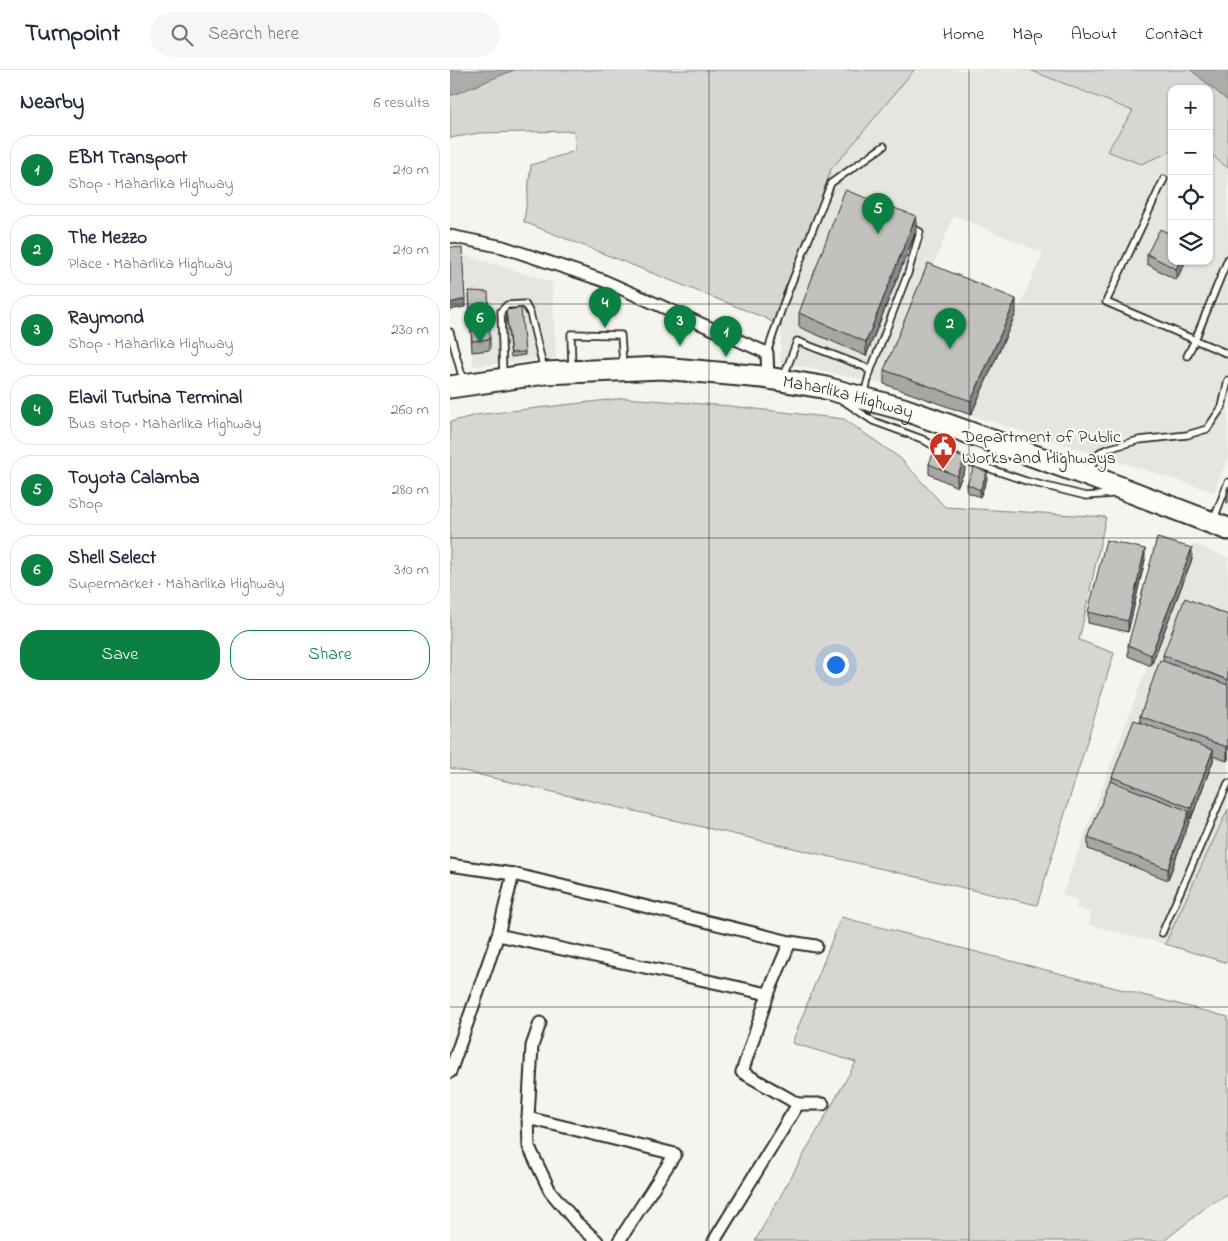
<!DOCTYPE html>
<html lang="en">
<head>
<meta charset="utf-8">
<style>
	body { margin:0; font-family:"Indie Flower",sans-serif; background:#f6f6f7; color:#1f2937 }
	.controls { position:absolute; right:15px; top:15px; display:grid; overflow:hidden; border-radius:10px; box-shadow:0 1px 4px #0004 }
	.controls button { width:45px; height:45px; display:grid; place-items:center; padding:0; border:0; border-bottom:1px solid #e0e1e3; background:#fff; color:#1f2937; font:25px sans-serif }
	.you { position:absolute; left:385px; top:594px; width:18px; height:18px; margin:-12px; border:4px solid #fff; border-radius:50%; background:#1a73e8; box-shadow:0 0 0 8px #1a73e833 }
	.badge { display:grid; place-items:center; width:32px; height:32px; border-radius:50%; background:#0b8043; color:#fff; font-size:16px; font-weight:700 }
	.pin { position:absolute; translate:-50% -41px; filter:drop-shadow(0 1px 2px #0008) }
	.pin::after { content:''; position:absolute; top:26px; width:18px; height:15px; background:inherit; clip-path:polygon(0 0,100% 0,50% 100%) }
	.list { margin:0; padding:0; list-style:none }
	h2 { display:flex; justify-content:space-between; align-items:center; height:65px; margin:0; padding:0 20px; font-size:21px }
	h2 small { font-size:16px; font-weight:400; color:#747a83 }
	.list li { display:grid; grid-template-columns:32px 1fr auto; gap:15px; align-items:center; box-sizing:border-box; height:70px; margin:0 10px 10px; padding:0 10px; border:1px solid #e0e1e3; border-radius:20px }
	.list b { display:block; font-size:19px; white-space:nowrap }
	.list p { margin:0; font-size:16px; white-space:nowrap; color:#747a83 }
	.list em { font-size:16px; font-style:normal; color:#747a83 }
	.actions { display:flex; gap:10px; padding:15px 20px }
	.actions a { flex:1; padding:11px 0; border:1px solid #0b8043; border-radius:20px; text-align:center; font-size:18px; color:#0b8043 }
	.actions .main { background:#0b8043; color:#fff }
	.icon { flex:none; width:28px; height:28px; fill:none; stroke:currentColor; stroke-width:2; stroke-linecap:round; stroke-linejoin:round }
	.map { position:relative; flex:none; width:778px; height:1171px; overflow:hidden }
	header { display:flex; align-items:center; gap:30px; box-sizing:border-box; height:70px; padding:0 25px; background:#fff; border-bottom:1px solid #e0e1e3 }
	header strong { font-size:24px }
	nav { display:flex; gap:28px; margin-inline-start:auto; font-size:18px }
	.search { width:350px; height:45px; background:#f6f6f7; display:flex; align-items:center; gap:12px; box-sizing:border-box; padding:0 18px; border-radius:28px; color:#747a83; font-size:19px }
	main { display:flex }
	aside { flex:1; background:#fff }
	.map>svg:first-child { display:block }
	.built { fill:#e6e5e0 }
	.green { fill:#d7d6d2; stroke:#81807e }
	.water { fill:#adaca9; stroke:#797877 }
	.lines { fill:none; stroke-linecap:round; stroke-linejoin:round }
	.lane-casing { stroke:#2b2b2b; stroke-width:9 }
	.street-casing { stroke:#2b2b2b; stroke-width:15 }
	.highway-casing { stroke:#2b2b2b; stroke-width:25 }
	.lane { stroke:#fdfcf7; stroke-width:5.5 }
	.street { stroke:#fdfcf7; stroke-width:11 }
	.highway { stroke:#fdfcf7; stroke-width:21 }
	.wall { fill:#a7a6a3; stroke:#2b2b2b }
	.shaded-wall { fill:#888785; stroke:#2b2b2b }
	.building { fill:#c2c1be; stroke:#2b2b2b }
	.grid { fill:none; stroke:#2b2b2b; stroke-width:1; stroke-opacity:0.55 }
	.labels { text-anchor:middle; stroke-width:4.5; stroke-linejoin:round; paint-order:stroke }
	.street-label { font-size:18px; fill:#2b2b2b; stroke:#fdfcf7 }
	.poi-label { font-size:18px; fill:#2b2b2b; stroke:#fdfcf7; text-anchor:start }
</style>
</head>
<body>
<header>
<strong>Turnpoint</strong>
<div class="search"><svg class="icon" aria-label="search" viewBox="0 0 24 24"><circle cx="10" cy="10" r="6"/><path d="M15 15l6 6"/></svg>Search here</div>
<nav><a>Home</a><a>Map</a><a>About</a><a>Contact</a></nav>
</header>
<main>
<aside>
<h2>Nearby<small>6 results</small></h2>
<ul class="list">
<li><span class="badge">1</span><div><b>EBM Transport</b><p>Shop · Maharlika Highway</p></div><em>210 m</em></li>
<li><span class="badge">2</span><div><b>The Mezzo</b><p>Place · Maharlika Highway</p></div><em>210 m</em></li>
<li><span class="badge">3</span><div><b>Raymond</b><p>Shop · Maharlika Highway</p></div><em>230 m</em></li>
<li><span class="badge">4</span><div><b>Elavil Turbina Terminal</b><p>Bus stop · Maharlika Highway</p></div><em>260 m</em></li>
<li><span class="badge">5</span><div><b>Toyota Calamba</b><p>Shop</p></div><em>280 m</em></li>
<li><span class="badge">6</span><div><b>Shell Select</b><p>Supermarket · Maharlika Highway</p></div><em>310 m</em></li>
</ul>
<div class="actions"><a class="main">Save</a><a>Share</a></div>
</aside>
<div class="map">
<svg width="778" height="1171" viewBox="0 0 778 1171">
	<rect width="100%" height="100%" fill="#f5f4ef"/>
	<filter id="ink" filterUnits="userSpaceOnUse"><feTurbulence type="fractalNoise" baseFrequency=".02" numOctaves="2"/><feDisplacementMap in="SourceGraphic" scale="10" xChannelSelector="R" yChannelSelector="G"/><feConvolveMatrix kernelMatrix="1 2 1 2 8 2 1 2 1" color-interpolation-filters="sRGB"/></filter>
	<g filter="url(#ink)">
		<g class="built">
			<polygon points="464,0 580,0 683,41 691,94 722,81 722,191 759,191 759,83 778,98 778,387 764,422 521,345 593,183 504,145 434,314 330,292 332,248 381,99 403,74"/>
			<polygon points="14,185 102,212 106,288 23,296 17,237"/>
			<polygon points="743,474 778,488 778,739 715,874 639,855 641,843 626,838 627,830 612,825"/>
		</g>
		<g class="green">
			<polygon points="64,0 464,0 403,74 381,99 332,248 331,257 315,248 74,152 81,95 125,81 124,61 29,63 0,68 0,26"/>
			<polygon points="580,0 741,0 778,31 778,98 759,83 759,19 722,19 722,81 691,94 657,81 683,41"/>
			<polygon points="175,328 280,336 394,349 450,388 495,437 656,447 629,570 664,583 587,835 0,698 0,352 26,345"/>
			<polygon points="778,739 778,893 715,874"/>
			<polygon points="391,847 778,947 778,1125 760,1134 714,1171 305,1171 406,992 342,973"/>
		</g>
		<g class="water">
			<polygon points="0,0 64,0 0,26"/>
			<polygon points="741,0 778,0 778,31"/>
		</g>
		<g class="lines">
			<g class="lane-casing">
				<g id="lane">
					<polyline points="714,109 656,232 778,284"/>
					<polyline points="0,262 13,310"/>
					<polyline points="317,283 334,232 381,113 434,76"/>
					<polyline points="737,286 745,270 778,189"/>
					<polyline points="122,299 121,264 171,265 173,295"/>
					<polyline points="420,302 458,203 470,162 461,157"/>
					<polyline points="53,306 51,241 57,235 75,234 80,243 94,300"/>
					<polyline points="334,306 347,271 415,297 420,302 414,325"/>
					<polyline points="395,332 423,351 472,369 491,380"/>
					<polyline points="508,388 576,411 636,426 663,424"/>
					<polyline points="638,402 650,382 657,379 689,370 737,365 757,359 772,337 778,310"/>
					<polyline points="764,449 778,412"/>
					<polyline points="712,863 778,713"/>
				</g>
			</g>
			<g class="street-casing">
				<g id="street">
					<polyline points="0,166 53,177 152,210 317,283 318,308"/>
					<polyline points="0,795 63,804 340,872 366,876"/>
					<polyline points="48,865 318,924"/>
					<polyline points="340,872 318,924 292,1002 348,1034 373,1034"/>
					<polyline points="90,953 82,976 78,1048 79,1077 100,1121 126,1152 147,1171"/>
					<polyline points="0,1002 48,865 63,804"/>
					<polyline points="78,1048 225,1084 169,1171"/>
					<polyline points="264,1171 348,1034"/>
				</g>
			</g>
			<g class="highway-casing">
				<g id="highway">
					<path id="s1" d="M0,317l95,-14 117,-5 100,9 60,10 81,22 184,66 141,54"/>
				</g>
			</g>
			<use href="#lane" class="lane"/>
			<use href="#street" class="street"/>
			<use href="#highway" class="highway"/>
		</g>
		<g class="wall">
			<polygon points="466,161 416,286 349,257 349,243"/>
			<polygon points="697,184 722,191 736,191 726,210 697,194"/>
			<polygon points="19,221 40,269 40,280 22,282"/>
			<polygon points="566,243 521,345 434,314 434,300"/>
			<polygon points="56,244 75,282 75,285 61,287"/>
			<polygon points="479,394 515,400 507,417 479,404"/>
			<polygon points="537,409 530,427 517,422 517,414"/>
			<polygon points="778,416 778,433 777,433 777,419"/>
			<polygon points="742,489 701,596 678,586 678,575"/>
			<polygon points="695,490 678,562 638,553 638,542"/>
			<polygon points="778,545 778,689 777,691 763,686 763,691 741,749 739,748 739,752 718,810 638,779 638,768 662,712 662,707 690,652 690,646 713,591 713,585"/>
		</g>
		<g class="shaded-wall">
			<polygon points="466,146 466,161 416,286 416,272"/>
			<polygon points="730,191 736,191 726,210 726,199"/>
			<polygon points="15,229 15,237 0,240 0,233"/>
			<polygon points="566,229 566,243 521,345 521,331"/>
			<polygon points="515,389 515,400 507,417 507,406"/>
			<polygon points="537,402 537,409 530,427 530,420"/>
			<polygon points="742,478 742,489 701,596 701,585"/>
			<polygon points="695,479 695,490 678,562 678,551"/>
			<polygon points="778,675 778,689 777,691 777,677"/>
			<polygon points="763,680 763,691 741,749 741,738"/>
			<polygon points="739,741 739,752 718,810 718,799"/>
		</g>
		<g class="building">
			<polygon points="395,120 466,146 416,272 349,243"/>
			<polygon points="710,159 722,165 722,191 730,191 726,199 697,184"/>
			<polygon points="0,177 12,178 15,229 0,233"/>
			<polygon points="478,193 566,229 521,331 434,300"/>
			<polygon points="19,221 38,222 40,269 22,271"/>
			<polygon points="71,238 75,282 61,283 56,240"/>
			<polygon points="486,376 515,389 507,406 479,394"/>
			<polygon points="524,397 537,402 530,420 517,414"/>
			<polygon points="707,468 742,478 701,585 678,575"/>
			<polygon points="656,470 695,479 678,551 638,542"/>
			<polygon points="735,528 778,545 778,610 713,585"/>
			<polygon points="710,590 778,615 778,675 777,677 690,646"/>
			<polygon points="684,650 763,680 741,738 662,707"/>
			<polygon points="660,711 739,741 718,799 638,768"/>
		</g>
	</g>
	<path class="grid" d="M259,0v1171M519,0v1171M0,234h778M0,468h778M0,703h778M0,937h778"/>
	<defs>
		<g id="civic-pin" transform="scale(1.4375)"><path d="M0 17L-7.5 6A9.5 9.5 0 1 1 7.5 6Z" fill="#c8321e" stroke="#fdfcf7"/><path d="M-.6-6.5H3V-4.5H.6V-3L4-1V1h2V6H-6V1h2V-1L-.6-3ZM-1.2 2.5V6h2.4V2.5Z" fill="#fff"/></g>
	</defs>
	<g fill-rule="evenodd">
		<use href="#civic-pin" x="493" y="376"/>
	</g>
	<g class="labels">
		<g class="street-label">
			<text dy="6" stroke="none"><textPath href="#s1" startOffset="402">Maharlika Highway</textPath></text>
		</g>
		<g class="poi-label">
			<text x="512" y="372">Department of Public<tspan x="512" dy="21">Works and Highways</tspan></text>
		</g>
	</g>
</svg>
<div class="controls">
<button>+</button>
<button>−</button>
<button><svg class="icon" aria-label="locate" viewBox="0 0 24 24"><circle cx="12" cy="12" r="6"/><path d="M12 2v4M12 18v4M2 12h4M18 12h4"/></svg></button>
<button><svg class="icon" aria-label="layers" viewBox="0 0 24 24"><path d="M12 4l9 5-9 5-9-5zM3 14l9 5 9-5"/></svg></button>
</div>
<div class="you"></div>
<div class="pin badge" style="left:276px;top:287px">1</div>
<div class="pin badge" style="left:500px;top:279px">2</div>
<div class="pin badge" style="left:230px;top:276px">3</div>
<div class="pin badge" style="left:155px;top:258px">4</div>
<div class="pin badge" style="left:428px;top:164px">5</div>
<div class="pin badge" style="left:30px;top:273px">6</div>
</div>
</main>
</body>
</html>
